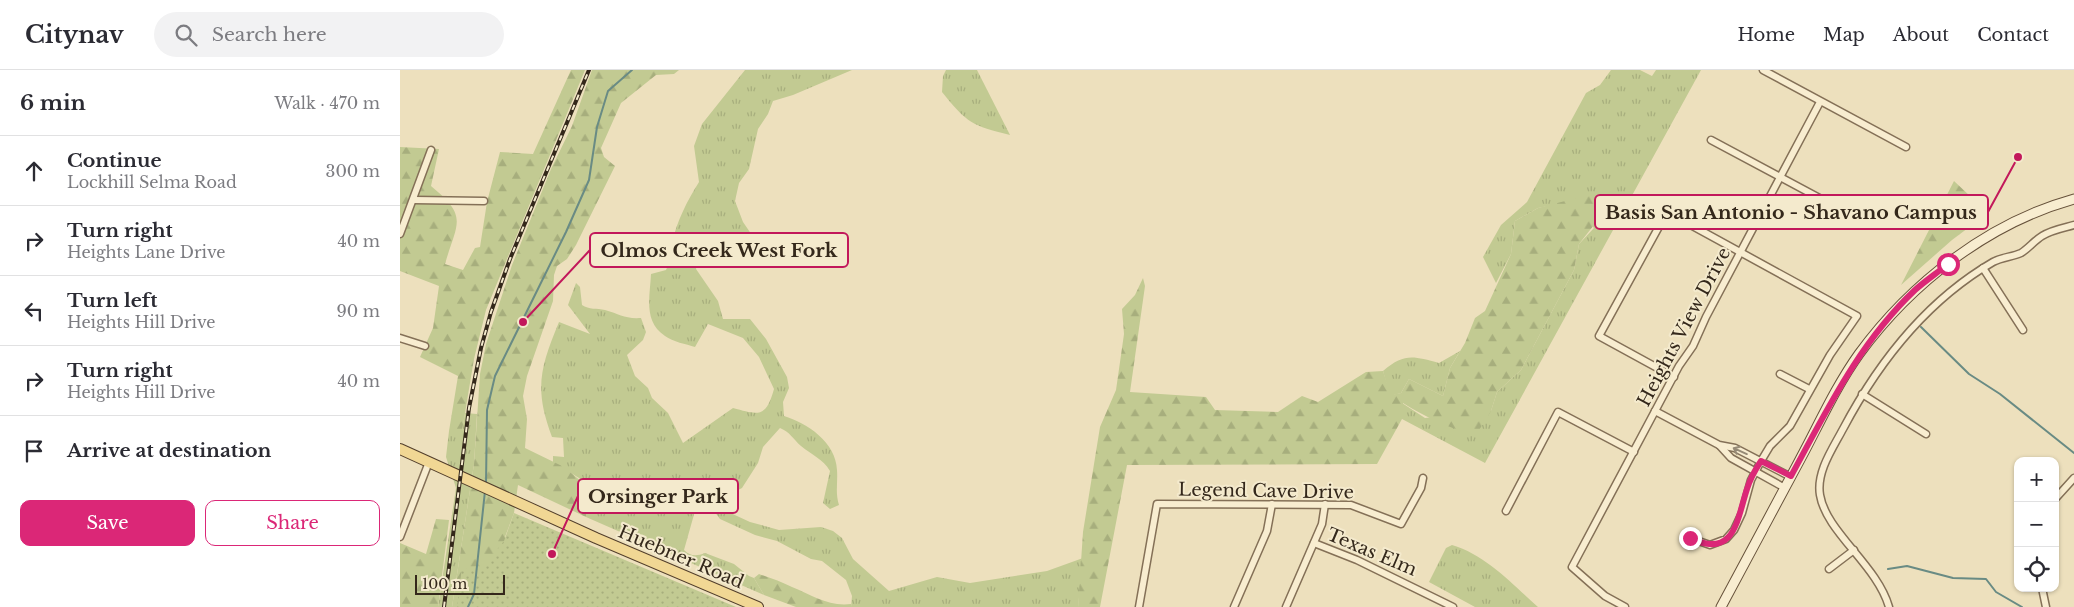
<!DOCTYPE html>
<html lang="en">
<head>
<meta charset="utf-8">
<style>
	body { margin:0; font-family:"Libre Baskerville",serif; background:#f2f2f3; color:#2b2b33 }
	.controls { position:absolute; right:15px; bottom:15px; display:grid; overflow:hidden; border-radius:10px; box-shadow:0 1px 4px #0004 }
	.controls button { width:45px; height:45px; display:grid; place-items:center; padding:0; border:0; border-bottom:1px solid #e1e1e2; background:#fff; color:#2b2b33; font:25px sans-serif }
	.scale { position:absolute; left:15px; bottom:12px; width:90px; box-sizing:border-box; padding-left:5px; border:2px solid #34281b; border-top:0; font-size:14px; line-height:18px; white-space:nowrap; color:#34281b; -webkit-text-stroke:4px #f4eacd; paint-order:stroke }
	.stop { position:absolute; width:15px; height:15px; margin:-11px; border:4px solid #db2777; border-radius:50%; background:#fff }
	.stop.end { background:#db2777; border-color:#fff; box-shadow:0 1px 5px #0008 }
	.list { margin:0; padding:0; list-style:none }
	h2 { display:flex; justify-content:space-between; align-items:center; height:65px; margin:0; padding:0 20px; font-size:21px }
	h2 small { font-size:16px; font-weight:400; color:#7c7c81 }
	.list li { display:grid; grid-template-columns:32px 1fr auto; gap:15px; align-items:center; box-sizing:border-box; height:70px; padding:0 20px; border-top:1px solid #e1e1e2 }
	.list b { display:block; font-size:19px; white-space:nowrap }
	.list p { margin:0; font-size:16px; white-space:nowrap; color:#7c7c81 }
	.list em { font-size:16px; font-style:normal; color:#7c7c81 }
	.actions { display:flex; gap:10px; padding:15px 20px }
	.actions a { flex:1; padding:11px 0; border:1px solid #db2777; border-radius:10px; text-align:center; font-size:18px; color:#db2777 }
	.actions .main { background:#db2777; color:#fff }
	.icon { flex:none; width:28px; height:28px; fill:none; stroke:currentColor; stroke-width:2; stroke-linecap:round; stroke-linejoin:round }
	.map { position:relative; flex:none; width:1674px; height:537px; overflow:hidden }
	header { display:flex; align-items:center; gap:30px; box-sizing:border-box; height:70px; padding:0 25px; background:#fff; border-bottom:1px solid #e1e1e2 }
	header strong { font-size:24px }
	nav { display:flex; gap:28px; margin-inline-start:auto; font-size:18px }
	.search { width:350px; height:45px; background:#f2f2f3; display:flex; align-items:center; gap:12px; box-sizing:border-box; padding:0 18px; border-radius:28px; color:#7c7c81; font-size:19px }
	main { display:flex }
	aside { flex:1; background:#fff }
	.map>svg:first-child { display:block }
	.grass { fill:url(#grass-tufts) }
	.forest { fill:url(#forest-firs) }
	.park { fill:url(#park-dots) }
	.lines { fill:none; stroke-linecap:round; stroke-linejoin:round }
	.stream { stroke:#698b84; stroke-width:2 }
	.minor-casing { stroke:#847057; stroke-width:9 }
	.secondary-casing { stroke:#66513a; stroke-width:11 }
	.primary-casing { stroke:#523e2b; stroke-width:12 }
	.minor { stroke:#f8edd0; stroke-width:6 }
	.secondary { stroke:#f8edd0; stroke-width:9 }
	.primary { stroke:#f1d794; stroke-width:10 }
	.rail-casing { stroke:#34281b; stroke-width:4 }
	.rail { stroke:#f4eacd; stroke-width:2; stroke-dasharray:5.5; stroke-linecap:butt }
	.oneway { stroke:#968a76 }
	.route { stroke:#db2777; stroke-width:6 }
	.labels { text-anchor:middle; stroke-width:4; stroke-linejoin:round; paint-order:stroke }
	.street-label { font-size:18px; fill:#34281b; stroke:#f4eacd }
	.leader { fill:none; stroke:#c2185b; stroke-width:2 }
	.callout-dot { fill:#c2185b; stroke:#f4eacd; stroke-width:2 }
	.callout { fill:#f4eacd; stroke:#c2185b; stroke-width:2 }
	.callout-label { font-size:19px; text-anchor:middle; font-weight:bold; fill:#34281b }
</style>
</head>
<body>
<header>
<strong>Citynav</strong>
<div class="search"><svg class="icon" aria-label="search" viewBox="0 0 24 24"><circle cx="10" cy="10" r="6"/><path d="M15 15l6 6"/></svg>Search here</div>
<nav><a>Home</a><a>Map</a><a>About</a><a>Contact</a></nav>
</header>
<main>
<aside>
<h2>6 min<small>Walk · 470 m</small></h2>
<ul class="list">
<li><svg class="icon" aria-label="ahead" viewBox="0 0 24 24"><path d="M12 20V5M6 11l6-6 6 6"/></svg><div><b>Continue</b><p>Lockhill Selma Road</p></div><em>300 m</em></li>
<li><svg class="icon" aria-label="right" viewBox="0 0 24 24"><path d="M7 20v-9h11M14 6l5 5-5 5"/></svg><div><b>Turn right</b><p>Heights Lane Drive</p></div><em>40 m</em></li>
<li><svg class="icon" aria-label="left" viewBox="0 0 24 24"><path d="M17 20v-9H6M10 6l-5 5 5 5"/></svg><div><b>Turn left</b><p>Heights Hill Drive</p></div><em>90 m</em></li>
<li><svg class="icon" aria-label="right" viewBox="0 0 24 24"><path d="M7 20v-9h11M14 6l5 5-5 5"/></svg><div><b>Turn right</b><p>Heights Hill Drive</p></div><em>40 m</em></li>
<li><svg class="icon" aria-label="arrive" viewBox="0 0 24 24"><path d="M6 21V4h12l-3 4 3 4H6"/></svg><div><b>Arrive at destination</b></div></li>
</ul>
<div class="actions"><a class="main">Save</a><a>Share</a></div>
</aside>
<div class="map">
<svg width="1674" height="537" viewBox="0 0 1674 537">
	<defs>
		<pattern id="grass-tufts" width="24" height="20" patternUnits="userSpaceOnUse" patternTransform="scale(1.25)"><rect width="24" height="20" fill="#c2ca92"/><path d="M3 7l-1-3M5 7V3M7 7l1-3M15 17l-1-3M17 17v-4M19 17l1-3" fill="none" stroke="#a7ae7d"/></pattern>
		<pattern id="forest-firs" width="22" height="20" patternUnits="userSpaceOnUse" patternTransform="scale(1.25)"><rect width="22" height="20" fill="#c2ca92"/><path d="M5 1l3.5 6h-7zM16 11l3.5 6h-7z" fill="#a7ae7d"/></pattern>
		<pattern id="park-dots" width="8" height="8" patternUnits="userSpaceOnUse" patternTransform="scale(1.25)"><rect width="8" height="8" fill="#c2ca92"/><path d="M2 2h.1M6 6h.1" fill="none" stroke="#a7ae7d" stroke-width="1.8" stroke-linecap="round"/></pattern>
	</defs>
	<rect width="100%" height="100%" fill="#ede0bd"/>
	<g class="grass">
		<path d="M345,0h107l-59,25 -20,6 -5,13 -10,15 -9,40 -10,14 -4,18 8,21 13,19 -46,-3 2,10 -13,8 -3,13 22,32 5,18h27l16,20 21,38 2,11 -6,14 1,14c23,7 52,26 53,54 1,13 -2,22 2,35l-9,4 -7,-6 7,-32c-7,-12 -18,-16 -29,-25 -8,-7 -11,-14 -21,-18l-17,19 -5,16 -16,25 -18,9v13l26,12 29,8 42,-3 12,4 9,7 11,21 36,32 48,-14 33,6 77,-12 36,-13 -5,49h-227l1,-11 -6,-16 -24,-19 -11,-2 -34,-18 -22,-6 -35,-16 -9,-12 -16,4 -11,39c7,7 13,6 21,3l29,11 15,12 5,2 10,17 -178,-78 3,-29 -10,-10 -26,-16v-6l11,1 -1,-19 -11,-1c-18,-48 -12,-69 7,-115l31,12 -22,-29 8,-22 4,4 2,18c7,5 15,3 23,5 15,4 19,9 36,8l5,14 -3,8 -16,15 8,21 13,12 4,10 16,15 15,30 50,-35c26,7 33,10 41,-19l-15,-32 -16,-19 -35,-14 -13,23c-9,-3 -22,-5 -30,-11 -22,-14 -15,-40 -14,-62l15,-4c5,-10 4,-17 6,-27 5,-22 15,-42 27,-61l-5,-36 8,-22z"/>
		<path d="M546,0h31l33,65c-38,-9 -43,-12 -68,-43l1,-16z"/>
		<polygon points="1211,0 1240,0 1252,6 1256,0 1301,0 1085,393 1002,349 1002,333 1025,348 1091,341 1097,322 1121,300 1174,200 1179,174 1194,158 1169,132 1138,138 1115,151 1111,184 1096,213 1083,187 1101,155 1127,132 1186,23 1200,15"/>
		<path d="M1060,281l-10,17 -7,28 -34,-17 -8,14 -11,3 -7,-25c21,-18 30,-15 56,-8z"/>
		<polygon points="65,343 77,344 74,394 52,537 38,537 56,418 46,387 49,361 62,361"/>
		<path d="M1052,475c34,10 60,39 86,62h-63l-46,-25 17,-34z"/>
	</g>
	<g class="forest">
		<path d="M171,0h14l-99,240 -12,49 -12,72h-13l9,-55 -38,-19 13,-29 6,-42 -39,-15v-124l39,2 -8,37c38,31 26,36 14,78l18,6 12,-22 5,-1 7,-45 13,-50 33,2z"/>
		<polygon points="192,0 279,0 274,4 256,5 221,33 201,78 204,87 215,96 176,175 167,189 157,196 154,205 153,231 127,306 123,326 127,349 125,378 164,397 189,418 186,447 118,415 114,443 105,467 136,537 52,537 74,394 80,304 86,274 112,195 151,99 172,56"/>
		<polygon points="1554,111 1588,143 1552,170 1501,215"/>
		<path d="M1200,122l9,4 -4,15 -26,33 -5,26 -53,100 -24,22 -6,19 -15,24c-28,-7 -49,-17 -73,-32l-1,16 -25,45 -250,1 -27,142h-22l5,-75 17,-105 16,-37 8,-56 -2,-25 13,-14 8,-17 2,8 -15,106 76,5 9,13 63,2 24,-16 16,6 48,-30 17,-1 8,24 10,-2 8,-14 34,17 7,-28 15,-25 10,-25 10,-7 26,-57 4,-33 23,-13z"/>
		<polygon points="36,449 49,450 38,537 0,537 0,473 26,484"/>
		<path d="M359,504c11,4 23,8 33,13 20,8 37,20 59,17v3h-55l-32,-12 -10,-17z"/>
	</g>
	<polygon class="park" points="114,443 336,537 57,537 62,497 78,503 104,471"/>
	<g class="lines">
		<g class="stream">
			<polyline points="1521,257 1569,304 1600,324 1674,383"/>
			<polyline points="86,414 87,340 95,306 166,162 189,110 197,57 208,21 232,0"/>
			<polyline points="1488,499 1507,496 1553,508 1586,509 1596,522 1622,537"/>
			<polyline points="68,537 74,524 85,421"/>
		</g>
		<g class="minor-casing">
			<g id="minor">
				<polyline points="1363,0 1506,77"/>
				<polyline points="1311,70 1466,153"/>
				<polyline points="14,130 84,131"/>
				<polyline points="0,164 31,80"/>
				<polyline points="1583,198 1623,260"/>
				<polyline points="0,268 25,276"/>
				<polyline points="1380,304 1409,319"/>
				<polyline points="1274,307 1199,266 1267,142 1457,246 1430,285 1390,356 1370,376 1361,391 1351,410 1342,443 1334,460 1326,469 1310,475 1290,468"/>
				<polyline points="1462,324 1526,364"/>
				<polyline points="1255,341 1319,375 1335,378 1391,407"/>
				<polyline points="1320,376 1331,388 1385,418"/>
				<polyline points="1655,429 1674,408"/>
				<polyline points="1106,441 1158,342 1234,382"/>
				<polyline points="0,467 29,392"/>
				<polyline points="914,473 957,490 1053,537"/>
				<polyline points="1429,499 1454,480"/>
				<polyline points="1642,518 1646,537"/>
				<polyline points="739,537 757,434 951,435 1001,454 1021,418 1023,408"/>
				<polyline points="834,537 867,461 872,434"/>
				<polyline points="886,537 922,454 925,434"/>
				<polyline points="1225,537 1205,526 1172,497 1279,296 1293,276 1306,247 1420,32"/>
				<path d="M1489,537c-12,-42 -63,-75 -69,-112 -4,-23 13,-47 23,-66 36,-68 83,-128 150,-167 9,-5 19,-5 28,-9 8,-5 13,-12 21,-17 9,-6 21,-8 32,-11"/>
			</g>
		</g>
		<g class="secondary-casing">
			<path id="secondary" d="M1321,537c25,-47 50,-93 75,-140 21,-38 38,-78 63,-113 52,-71 129,-131 215,-155"/>
		</g>
		<g class="primary-casing">
			<polyline id="primary" points="0,379 196,468 358,537"/>
		</g>
		<use href="#minor" class="minor"/>
		<use href="#secondary" class="secondary"/>
		<use href="#primary" class="primary"/>
		<g class="rail-casing">
			<polyline id="rail" points="44,537 69,338 81,278 91,242 110,189 189,0"/>
		</g>
		<use href="#rail" class="rail"/>
	</g>
	<defs><path id="oneway-shaft" d="M-6 0H5M1.5-3L5.5 0L1.5 3" fill="none" stroke-width="1.6" stroke-linecap="round" stroke-linejoin="round" transform="scale(1.25)"/></defs>
	<use class="oneway" href="#oneway-shaft" transform="translate(1340 381) rotate(-156)"/>
	<g class="lines">
		<path class="route" d="M1290,468c45,22 47,-19 57,-49 3,-10 8,-19 14,-28l30,15c36,-66 68,-133 124,-186 10,-9 22,-17 33,-26"/>
	</g>
	<g class="labels">
		<g class="street-label">
			<text transform="translate(1284 257) rotate(-62)" y="6">Heights View Drive</text>
			<text transform="translate(866 421) rotate(1)" y="6">Legend Cave Drive</text>
			<text transform="translate(972 482) rotate(23)" y="6">Texas Elm</text>
			<text transform="translate(281 487) rotate(23)" y="6">Huebner Road</text>
		</g>
	</g>
	<path class="leader" d="M1618 87L1588 142M123 252L190 180M152 484L178 426"/>
	<g class="callout-dot">
		<circle cx="1618" cy="87" r="5"/>
		<circle cx="123" cy="252" r="5"/>
		<circle cx="152" cy="484" r="5"/>
	</g>
	<g class="callout">
		<rect x="1195" y="125" width="393" height="34" rx="5"/>
		<rect x="190" y="163" width="258" height="34" rx="5"/>
		<rect x="178" y="409" width="160" height="34" rx="5"/>
	</g>
	<g class="callout-label">
		<text x="1391" y="149">Basis San Antonio - Shavano Campus</text>
		<text x="319" y="187">Olmos Creek West Fork</text>
		<text x="258" y="433">Orsinger Park</text>
	</g>
</svg>
<div class="controls">
<button>+</button>
<button>−</button>
<button><svg class="icon" aria-label="locate" viewBox="0 0 24 24"><circle cx="12" cy="12" r="6"/><path d="M12 2v4M12 18v4M2 12h4M18 12h4"/></svg></button>
</div>
<div class="scale">100 m</div>
<div class="stop" style="left:1548px;top:194px"></div>
<div class="stop end" style="left:1290px;top:468px"></div>
</div>
</main>
</body>
</html>
